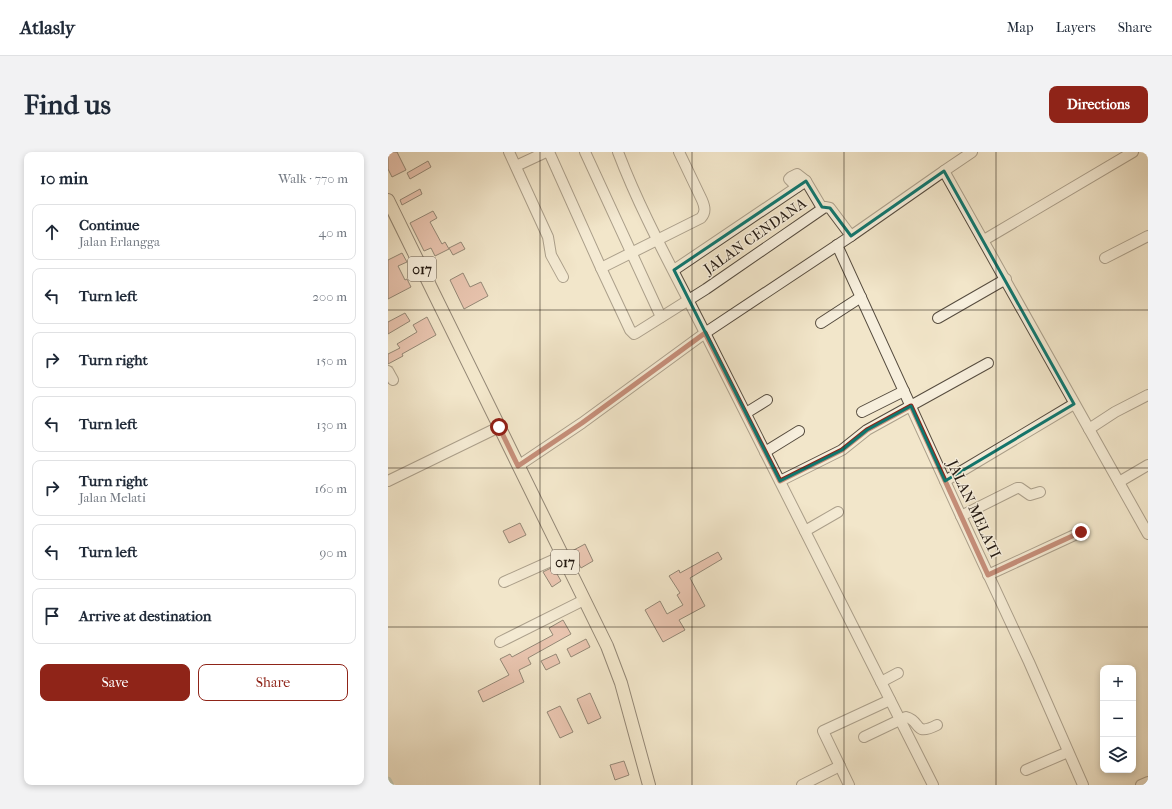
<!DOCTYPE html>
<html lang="en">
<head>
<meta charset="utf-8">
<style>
	body { margin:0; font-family:"IM FELL French Canon",serif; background:#f2f2f3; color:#1f2937 }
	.controls { position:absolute; right:12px; bottom:12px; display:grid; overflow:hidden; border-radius:8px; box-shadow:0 2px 6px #0003 }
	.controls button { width:36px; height:36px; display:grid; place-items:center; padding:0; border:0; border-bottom:1px solid #e0e1e3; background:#fff; color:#1f2937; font:20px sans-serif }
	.stop { position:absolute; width:12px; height:12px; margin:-9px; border:3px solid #8f2418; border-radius:50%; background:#fff }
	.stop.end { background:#8f2418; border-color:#fff; box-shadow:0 1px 4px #0008 }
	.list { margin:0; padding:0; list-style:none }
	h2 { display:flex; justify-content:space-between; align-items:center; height:52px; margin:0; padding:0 16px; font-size:17px }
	h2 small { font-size:13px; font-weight:400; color:#747a83 }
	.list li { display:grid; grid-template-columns:26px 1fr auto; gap:12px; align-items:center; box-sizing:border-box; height:56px; margin:0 8px 8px; padding:0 8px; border:1px solid #e0e1e3; border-radius:8px }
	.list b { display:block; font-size:15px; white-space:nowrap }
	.list p { margin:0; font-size:13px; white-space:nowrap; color:#747a83 }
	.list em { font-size:13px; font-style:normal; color:#747a83 }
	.actions { display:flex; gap:8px; padding:12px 16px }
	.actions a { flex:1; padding:9px 0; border:1px solid #8f2418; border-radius:8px; text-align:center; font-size:14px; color:#8f2418 }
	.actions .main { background:#8f2418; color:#fff }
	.icon { flex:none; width:22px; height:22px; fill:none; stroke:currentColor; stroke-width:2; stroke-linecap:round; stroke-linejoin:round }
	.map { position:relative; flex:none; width:760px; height:633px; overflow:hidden; border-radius:8px }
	header { display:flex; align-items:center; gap:24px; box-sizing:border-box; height:56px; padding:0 20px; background:#fff; border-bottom:1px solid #e0e1e3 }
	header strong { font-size:19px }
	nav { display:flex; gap:22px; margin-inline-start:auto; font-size:14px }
	.intro { display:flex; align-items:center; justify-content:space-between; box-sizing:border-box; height:96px; padding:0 24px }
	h1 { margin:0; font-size:28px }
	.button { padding:10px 18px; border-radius:8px; background:#8f2418; color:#fff; font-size:14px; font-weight:700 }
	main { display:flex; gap:24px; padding:0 24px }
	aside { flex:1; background:#fff; border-radius:8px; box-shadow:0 2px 6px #0003 }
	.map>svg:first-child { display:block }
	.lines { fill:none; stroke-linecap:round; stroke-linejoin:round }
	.canal { stroke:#9bc0b5; stroke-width:8 }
	.building { fill:#e09f93; stroke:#221811 }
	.minor-casing { stroke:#564c3f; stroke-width:12 }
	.major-casing { stroke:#221811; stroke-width:14 }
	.minor { stroke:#f7efdd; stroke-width:10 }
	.major { stroke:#f2e6ca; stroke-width:12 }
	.route { stroke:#8f2418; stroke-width:5 }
	.marked { fill:none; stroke:#0f766e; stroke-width:3; stroke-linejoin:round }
	.grid { fill:none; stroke:#221811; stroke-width:1; stroke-opacity:0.55 }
	.labels { text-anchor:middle; stroke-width:3; stroke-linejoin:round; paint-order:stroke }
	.shield { fill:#f7efdd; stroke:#62584e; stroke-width:1 }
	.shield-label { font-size:14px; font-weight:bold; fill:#221811 }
	.street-label { font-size:15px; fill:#221811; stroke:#f7efdd }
</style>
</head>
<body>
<header>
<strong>Atlasly</strong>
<nav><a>Map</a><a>Layers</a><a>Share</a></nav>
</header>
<div class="intro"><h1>Find us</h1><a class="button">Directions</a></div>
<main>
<aside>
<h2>10 min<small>Walk · 770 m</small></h2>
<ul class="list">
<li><svg class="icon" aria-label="ahead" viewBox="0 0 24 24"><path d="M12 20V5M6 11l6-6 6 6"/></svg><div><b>Continue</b><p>Jalan Erlangga</p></div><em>40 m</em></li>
<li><svg class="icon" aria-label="left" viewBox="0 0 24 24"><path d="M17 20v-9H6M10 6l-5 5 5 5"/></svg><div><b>Turn left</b></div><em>200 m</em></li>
<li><svg class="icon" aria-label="right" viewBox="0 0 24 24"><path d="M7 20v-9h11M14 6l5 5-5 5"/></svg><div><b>Turn right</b></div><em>150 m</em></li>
<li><svg class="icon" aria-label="left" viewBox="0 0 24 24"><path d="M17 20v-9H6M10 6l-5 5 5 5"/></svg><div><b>Turn left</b></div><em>130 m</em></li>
<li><svg class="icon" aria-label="right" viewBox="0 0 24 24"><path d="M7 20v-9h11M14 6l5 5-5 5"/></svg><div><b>Turn right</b><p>Jalan Melati</p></div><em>160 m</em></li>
<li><svg class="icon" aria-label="left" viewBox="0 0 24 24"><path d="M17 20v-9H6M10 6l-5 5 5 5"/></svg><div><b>Turn left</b></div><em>90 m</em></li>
<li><svg class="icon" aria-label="arrive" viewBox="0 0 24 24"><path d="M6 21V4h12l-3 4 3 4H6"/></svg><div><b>Arrive at destination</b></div></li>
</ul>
<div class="actions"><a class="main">Save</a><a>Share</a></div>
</aside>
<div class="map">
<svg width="760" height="633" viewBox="0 0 760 633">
	<rect width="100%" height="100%" fill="#f2e6ca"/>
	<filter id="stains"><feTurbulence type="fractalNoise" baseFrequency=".005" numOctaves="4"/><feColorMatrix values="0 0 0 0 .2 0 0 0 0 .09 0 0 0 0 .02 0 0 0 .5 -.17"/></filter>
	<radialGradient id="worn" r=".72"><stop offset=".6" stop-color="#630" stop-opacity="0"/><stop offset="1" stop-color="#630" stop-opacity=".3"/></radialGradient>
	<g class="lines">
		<polyline class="canal" points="0,629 2,633"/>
	</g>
	<g class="building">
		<polygon points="0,0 9,0 18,18 4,25 0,17"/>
		<polygon points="40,9 43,15 22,27 19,21"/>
		<polygon points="32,37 34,42 14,53 12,48"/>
		<polygon points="45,59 49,66 42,70 54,92 57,90 61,97 47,104 43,96 36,99 22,71"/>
		<polygon points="73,90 77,97 65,103 61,96"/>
		<polygon points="14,101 19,110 10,114 17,128 19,127 23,135 0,147 0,108"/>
		<polygon points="75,121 82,135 93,130 100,144 76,157 62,128"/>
		<polygon points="17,161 22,169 0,182 0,170"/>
		<polygon points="39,165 48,183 14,202 15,204 0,212 0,202 12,196 9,192 29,180 25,173"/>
		<polygon points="132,371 138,383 121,391 115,379"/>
		<polygon points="197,392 205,409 193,416 184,399"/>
		<polygon points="330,400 334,407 302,426 317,454 291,468 297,478 275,490 257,458 272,449 279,462 295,453 289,443 292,441 281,424 291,418 292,421"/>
		<polygon points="165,415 173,429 164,435 155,420"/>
		<polygon points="175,468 183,482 140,506 143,512 131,518 136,530 95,550 90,539 121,523 112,507 122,502 124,505 165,483 161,476"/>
		<polygon points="198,487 202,495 183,505 179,497"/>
		<polygon points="168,502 172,511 158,518 153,509"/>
		<polygon points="202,541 213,566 200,572 189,547"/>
		<polygon points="172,554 185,580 172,586 159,560"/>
		<polygon points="236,609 241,623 227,628 222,613"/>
	</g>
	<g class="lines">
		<g class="minor-casing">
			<g id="minor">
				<polyline points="121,0 160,85 163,103 175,125"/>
				<polyline points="161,0 213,116 242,178 246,182 248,181 318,137 437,55 442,56 463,84"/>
				<polyline points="197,0 273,165"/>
				<path d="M230,0c24,63 57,121 87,181l228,452"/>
				<polyline points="128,14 158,0"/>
				<polyline points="556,19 584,0"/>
				<polyline points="409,35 401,27 403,25 409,22 418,29 434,56"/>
				<polyline points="596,88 745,0"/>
				<polyline points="449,93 573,364 641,510 695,633"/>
				<polyline points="717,106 760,84"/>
				<path d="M213,116l100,-50c5,-6 4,-11 1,-18l-23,-48"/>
				<polyline points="286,118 418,29"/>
				<polyline points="550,166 618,127"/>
				<polyline points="433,171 473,145"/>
				<polyline points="0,219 5,228"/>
				<polyline points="474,260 516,239"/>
				<polyline points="358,261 379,248"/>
				<polyline points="701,277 727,260 760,243"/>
				<polyline points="377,300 411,279"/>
				<polyline points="130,314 194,271 317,181 463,84 556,19 760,382"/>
				<polyline points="0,329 111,275"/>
				<polyline points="392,329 454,298 479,278 600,211"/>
				<polyline points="557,329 686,252"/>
				<polyline points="731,330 760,313"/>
				<polyline points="573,364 629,336 632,336 642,343 652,340"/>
				<polyline points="417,379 450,360"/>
				<polyline points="600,423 693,380"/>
				<polyline points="116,430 174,404"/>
				<polyline points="112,490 196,448"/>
				<polyline points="493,530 510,521"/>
				<path d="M476,585l42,-20c16,4 7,20 31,8"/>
				<polyline points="638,618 680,600"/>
				<polyline points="414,633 452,614"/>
				<polyline points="461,633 435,579 502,548"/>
				<polyline points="753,633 760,630"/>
			</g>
		</g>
		<g class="major-casing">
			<polyline id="major" points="0,48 219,494 233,531 261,633"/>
		</g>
		<use href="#minor" class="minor"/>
		<use href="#major" class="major"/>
	</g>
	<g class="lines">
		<polyline class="route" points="111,275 130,314 194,271 317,181 392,329 454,298 479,278 523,254 600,423 693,380"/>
	</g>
	<path d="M0 0H760V633H0ZM556,19l130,233 -129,77 -34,-75 -44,24 -25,20 -62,31 -106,-211 132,-89 16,26 8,1 21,28z" fill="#f2e6ca" fill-opacity=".55" fill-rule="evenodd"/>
	<path class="marked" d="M556,19l130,233 -129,77 -34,-75 -44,24 -25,20 -62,31 -106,-211 132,-89 16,26 8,1 21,28z"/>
	<path class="grid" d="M152,0v633M304,0v633M456,0v633M608,0v633M0,158h760M0,316h760M0,475h760"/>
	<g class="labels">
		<g class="shield">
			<rect x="20" y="105" width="28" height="24" rx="3"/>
			<rect x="163" y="398" width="28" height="24" rx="3"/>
		</g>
		<g class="shield-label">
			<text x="34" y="122">017</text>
			<text x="177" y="415">017</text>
		</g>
		<g class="street-label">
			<text transform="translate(367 84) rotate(-35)" y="5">JALAN CENDANA</text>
			<text transform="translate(586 357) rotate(65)" y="5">JALAN MELATI</text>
		</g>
	</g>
	<rect width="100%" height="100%" filter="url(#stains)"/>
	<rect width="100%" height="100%" fill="url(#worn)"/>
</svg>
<div class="controls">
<button>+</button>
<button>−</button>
<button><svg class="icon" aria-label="layers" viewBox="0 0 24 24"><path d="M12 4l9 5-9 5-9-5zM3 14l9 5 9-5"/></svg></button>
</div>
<div class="stop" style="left:111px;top:275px"></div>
<div class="stop end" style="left:693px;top:380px"></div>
</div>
</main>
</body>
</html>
